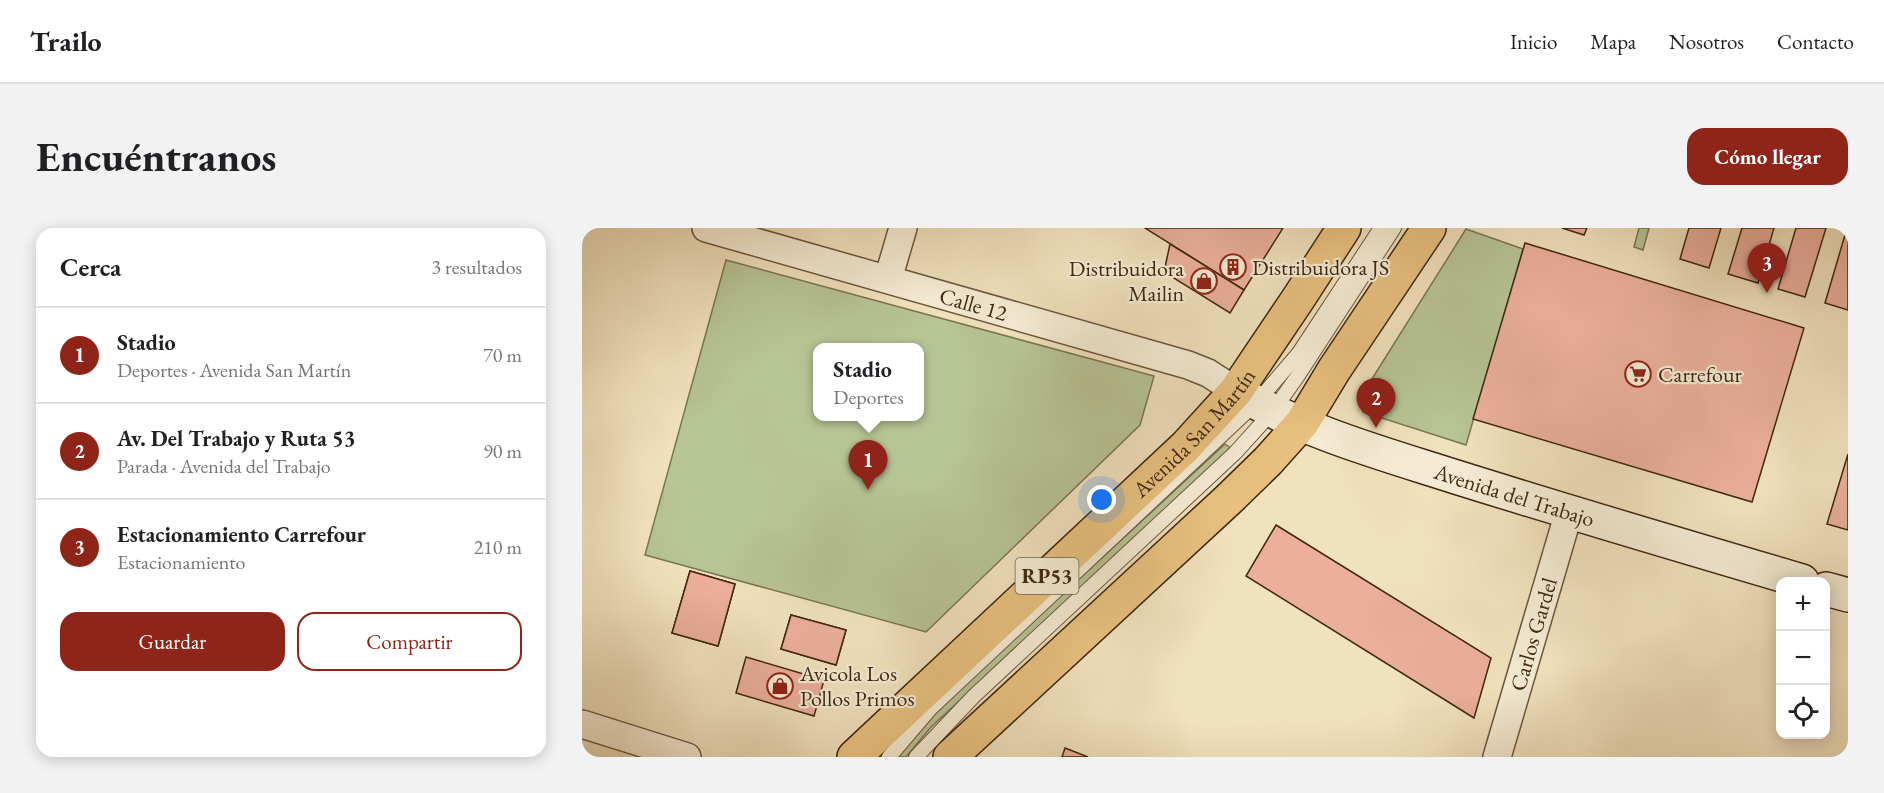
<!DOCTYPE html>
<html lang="es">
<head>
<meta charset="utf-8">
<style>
	body { margin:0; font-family:"EB Garamond",serif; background:#f2f2f2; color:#202124 }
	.controls { position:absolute; right:18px; bottom:18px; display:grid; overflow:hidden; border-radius:12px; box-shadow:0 3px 15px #0003 }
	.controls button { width:54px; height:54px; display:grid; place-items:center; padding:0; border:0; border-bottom:2px solid #e0e0e0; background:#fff; color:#202124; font:30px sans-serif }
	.you { position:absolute; left:520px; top:272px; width:21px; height:21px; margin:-15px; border:4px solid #fff; border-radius:50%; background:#1a73e8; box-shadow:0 0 0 9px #1a73e833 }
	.badge { display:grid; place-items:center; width:39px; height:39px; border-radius:50%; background:#8f2418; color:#fff; font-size:20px; font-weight:700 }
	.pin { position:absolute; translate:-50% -50px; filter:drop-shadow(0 2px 3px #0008) }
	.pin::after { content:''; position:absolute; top:32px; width:21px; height:18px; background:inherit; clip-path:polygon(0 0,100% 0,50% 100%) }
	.popup { position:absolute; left:231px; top:115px; width:111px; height:78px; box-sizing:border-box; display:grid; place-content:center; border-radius:12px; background:#fff; filter:drop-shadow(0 2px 4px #0005); font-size:20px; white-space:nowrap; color:#757577 }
	.popup b { font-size:22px; color:#202124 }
	.popup::after { content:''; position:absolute; left:50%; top:100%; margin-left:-12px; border:12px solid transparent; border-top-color:#fff }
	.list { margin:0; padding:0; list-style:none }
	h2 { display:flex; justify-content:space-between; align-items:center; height:78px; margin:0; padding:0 24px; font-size:26px }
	h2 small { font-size:20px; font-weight:400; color:#757577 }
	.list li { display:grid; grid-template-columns:39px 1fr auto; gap:18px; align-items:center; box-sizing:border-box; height:96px; padding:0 24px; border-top:2px solid #e0e0e0 }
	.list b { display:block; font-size:22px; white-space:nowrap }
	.list p { margin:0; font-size:20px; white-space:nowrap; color:#757577 }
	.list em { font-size:20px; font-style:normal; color:#757577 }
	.actions { display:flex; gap:12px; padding:18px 24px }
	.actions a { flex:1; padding:14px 0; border:2px solid #8f2418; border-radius:18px; text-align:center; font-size:21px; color:#8f2418 }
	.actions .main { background:#8f2418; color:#fff }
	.icon { flex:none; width:33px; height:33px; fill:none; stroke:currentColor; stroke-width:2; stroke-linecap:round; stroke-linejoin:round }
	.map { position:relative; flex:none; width:1266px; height:529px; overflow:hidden; border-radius:18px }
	header { display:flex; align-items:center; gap:36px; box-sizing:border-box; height:84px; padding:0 30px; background:#fff; border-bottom:2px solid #e0e0e0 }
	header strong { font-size:28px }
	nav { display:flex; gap:33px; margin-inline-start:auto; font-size:21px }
	.intro { display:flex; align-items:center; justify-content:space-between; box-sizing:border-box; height:144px; padding:0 36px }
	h1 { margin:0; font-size:42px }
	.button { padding:15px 27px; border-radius:18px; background:#8f2418; color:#fff; font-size:21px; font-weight:700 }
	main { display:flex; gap:36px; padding:0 36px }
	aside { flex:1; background:#fff; border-radius:18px; box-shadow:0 3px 15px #0003 }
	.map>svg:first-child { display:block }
	.green { fill:#b7c494; stroke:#7a7653; stroke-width:1.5; fill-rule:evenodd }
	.building { fill:#ebaf9c; stroke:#3e2712; stroke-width:1.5 }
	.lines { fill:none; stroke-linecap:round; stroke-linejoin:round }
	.lane-casing { stroke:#6b563d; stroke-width:16 }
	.street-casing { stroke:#6b563d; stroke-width:30 }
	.secondary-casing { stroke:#3e2712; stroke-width:36 }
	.primary-casing { stroke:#3e2712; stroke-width:36 }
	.lane { stroke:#f6ecd5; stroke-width:14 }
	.street { stroke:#f6ecd5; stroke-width:27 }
	.secondary { stroke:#f6ecd5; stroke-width:33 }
	.primary { stroke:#e8c17f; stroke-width:33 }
	.labels { text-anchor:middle; stroke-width:4.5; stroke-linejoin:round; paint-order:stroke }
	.shield { fill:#f6ecd5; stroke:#75624c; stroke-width:1.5 }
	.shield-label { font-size:21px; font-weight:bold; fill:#3e2712 }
	.poi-label { font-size:22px; fill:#3e2712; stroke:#f6ecd5; text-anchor:start }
	.street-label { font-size:22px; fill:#3e2712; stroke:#f6ecd5 }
</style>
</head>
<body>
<header>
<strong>Trailo</strong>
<nav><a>Inicio</a><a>Mapa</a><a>Nosotros</a><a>Contacto</a></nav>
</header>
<div class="intro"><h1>Encuéntranos</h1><a class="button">Cómo llegar</a></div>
<main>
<aside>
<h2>Cerca<small>3 resultados</small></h2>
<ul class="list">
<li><span class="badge">1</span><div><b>Stadio</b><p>Deportes · Avenida San Martín</p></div><em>70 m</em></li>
<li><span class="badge">2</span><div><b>Av. Del Trabajo y Ruta 53</b><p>Parada · Avenida del Trabajo</p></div><em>90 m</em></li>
<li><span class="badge">3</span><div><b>Estacionamiento Carrefour</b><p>Estacionamiento</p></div><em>210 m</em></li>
</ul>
<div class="actions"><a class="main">Guardar</a><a>Compartir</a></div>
</aside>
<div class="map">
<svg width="1266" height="529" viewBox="0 0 1266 529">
	<rect width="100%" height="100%" fill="#f1e2be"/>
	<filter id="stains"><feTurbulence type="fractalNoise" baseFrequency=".00333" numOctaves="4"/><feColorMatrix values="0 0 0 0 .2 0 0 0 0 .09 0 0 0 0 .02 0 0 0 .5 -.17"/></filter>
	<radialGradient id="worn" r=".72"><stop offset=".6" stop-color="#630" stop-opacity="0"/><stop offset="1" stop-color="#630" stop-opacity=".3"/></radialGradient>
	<g class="green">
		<polygon points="1057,0 1067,0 1061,22 1052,19"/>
		<polygon points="884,1 941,21 884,217 781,184 778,170"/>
		<path d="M144,32l428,116 -14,49 -214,207 -281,-77zM235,119h102v69h-102z"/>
		<polygon points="643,216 650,221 349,499 324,529 314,529 352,485"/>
	</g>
	<g class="building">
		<polygon points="563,0 701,0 662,62"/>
		<polygon points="980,0 1005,0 1002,7"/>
		<polygon points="1107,0 1139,0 1127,40 1098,31"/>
		<polygon points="1160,0 1192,0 1176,55 1146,46"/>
		<polygon points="1214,0 1244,0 1223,69 1196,61"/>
		<polygon points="1265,0 1266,0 1266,82 1243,75"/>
		<polygon points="943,15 1222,100 1170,274 891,191"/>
		<polygon points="588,16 662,62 648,85 582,44"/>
		<polygon points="1266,226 1266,302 1245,296"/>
		<polygon points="694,297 909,430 892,490 664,348"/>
		<polygon points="108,343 153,356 136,418 90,405"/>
		<polygon points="108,343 153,356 136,418 90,405"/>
		<polygon points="209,387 264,402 254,437 199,421"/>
		<polygon points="209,387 264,402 254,437 199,421"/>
		<polygon points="164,429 242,452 232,488 154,465"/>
		<polygon points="483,520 506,529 480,529"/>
	</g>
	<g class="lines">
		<g class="lane-casing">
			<g id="lane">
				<polyline points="307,529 348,481 674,175 717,125 799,0"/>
				<polyline points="334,529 392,468 653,225 691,183 715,149 812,0"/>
			</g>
		</g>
		<g class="street-casing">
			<g id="street">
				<path id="s1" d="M124,0l482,137 20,8 28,18"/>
				<polyline points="306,51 321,0"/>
				<polyline points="0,496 105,529"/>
				<path id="s2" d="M915,529l72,-245"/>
			</g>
		</g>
		<g class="secondary-casing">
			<g id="secondary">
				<path id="s3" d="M654,163c68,41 145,62 220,86 115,36 230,70 346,104"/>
				<polyline points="1244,361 1266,367"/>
			</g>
		</g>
		<g class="primary-casing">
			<g id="primary">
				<path id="s4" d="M272,529l331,-310 51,-56 62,-92 46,-71"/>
				<polyline points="368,529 647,271 686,233 720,195 752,142 847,0"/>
			</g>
		</g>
		<use href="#lane" class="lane"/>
		<use href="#street" class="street"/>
		<use href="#secondary" class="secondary"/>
		<use href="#primary" class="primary"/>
	</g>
	<defs>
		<g id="building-ring" transform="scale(1.35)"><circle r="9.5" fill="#f6ecd5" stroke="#8f2418" stroke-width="1.5"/><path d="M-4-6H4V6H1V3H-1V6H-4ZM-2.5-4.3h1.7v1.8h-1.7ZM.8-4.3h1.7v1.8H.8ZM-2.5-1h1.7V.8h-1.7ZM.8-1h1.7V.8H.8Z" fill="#8f2418"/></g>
		<g id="shop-ring" transform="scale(1.35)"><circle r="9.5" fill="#f6ecd5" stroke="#8f2418" stroke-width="1.5"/><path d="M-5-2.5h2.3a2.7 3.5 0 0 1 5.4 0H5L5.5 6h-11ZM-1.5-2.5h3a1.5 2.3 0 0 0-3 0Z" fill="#8f2418"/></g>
		<g id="supermarket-ring" transform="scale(1.35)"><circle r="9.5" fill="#f6ecd5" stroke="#8f2418" stroke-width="1.5"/><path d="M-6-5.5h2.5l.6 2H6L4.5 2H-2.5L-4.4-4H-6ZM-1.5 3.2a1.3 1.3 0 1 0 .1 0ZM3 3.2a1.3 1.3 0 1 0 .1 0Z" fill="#8f2418"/></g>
	</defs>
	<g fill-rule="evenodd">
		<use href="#building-ring" x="651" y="39"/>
		<use href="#shop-ring" x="622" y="53"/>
		<use href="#supermarket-ring" x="1056" y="146"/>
		<use href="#shop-ring" x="198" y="458"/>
	</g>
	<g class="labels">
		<rect class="shield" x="433.5" y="330" width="63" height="36" rx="4.5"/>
		<g class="shield-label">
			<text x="465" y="355">RP53</text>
		</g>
		<g class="poi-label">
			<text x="670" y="47">Distribuidora JS</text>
			<text x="602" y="48" text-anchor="end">Distribuidora<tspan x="602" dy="25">Mailin</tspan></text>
			<text x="1076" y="154">Carrefour</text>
			<text x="218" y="453">Avicola Los<tspan x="218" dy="25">Pollos Primos</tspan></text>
		</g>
		<g class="street-label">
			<text dy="8" stroke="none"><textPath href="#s1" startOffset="278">Calle 12</textPath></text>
			<text dy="8" stroke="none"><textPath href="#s4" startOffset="470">Avenida San Martín</textPath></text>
			<text dy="8" stroke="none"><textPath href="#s3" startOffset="298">Avenida del Trabajo</textPath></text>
			<text dy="8" stroke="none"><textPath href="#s2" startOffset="128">Carlos Gardel</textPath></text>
		</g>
	</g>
	<rect width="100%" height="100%" filter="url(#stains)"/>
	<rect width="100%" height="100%" fill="url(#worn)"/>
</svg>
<div class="controls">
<button>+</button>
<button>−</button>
<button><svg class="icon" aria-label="locate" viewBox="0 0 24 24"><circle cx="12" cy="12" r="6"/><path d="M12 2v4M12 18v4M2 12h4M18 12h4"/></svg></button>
</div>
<div class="you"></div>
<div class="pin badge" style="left:286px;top:262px">1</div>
<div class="popup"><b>Stadio</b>Deportes</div>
<div class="pin badge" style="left:794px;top:200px">2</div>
<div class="pin badge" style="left:1185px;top:65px">3</div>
</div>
</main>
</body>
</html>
